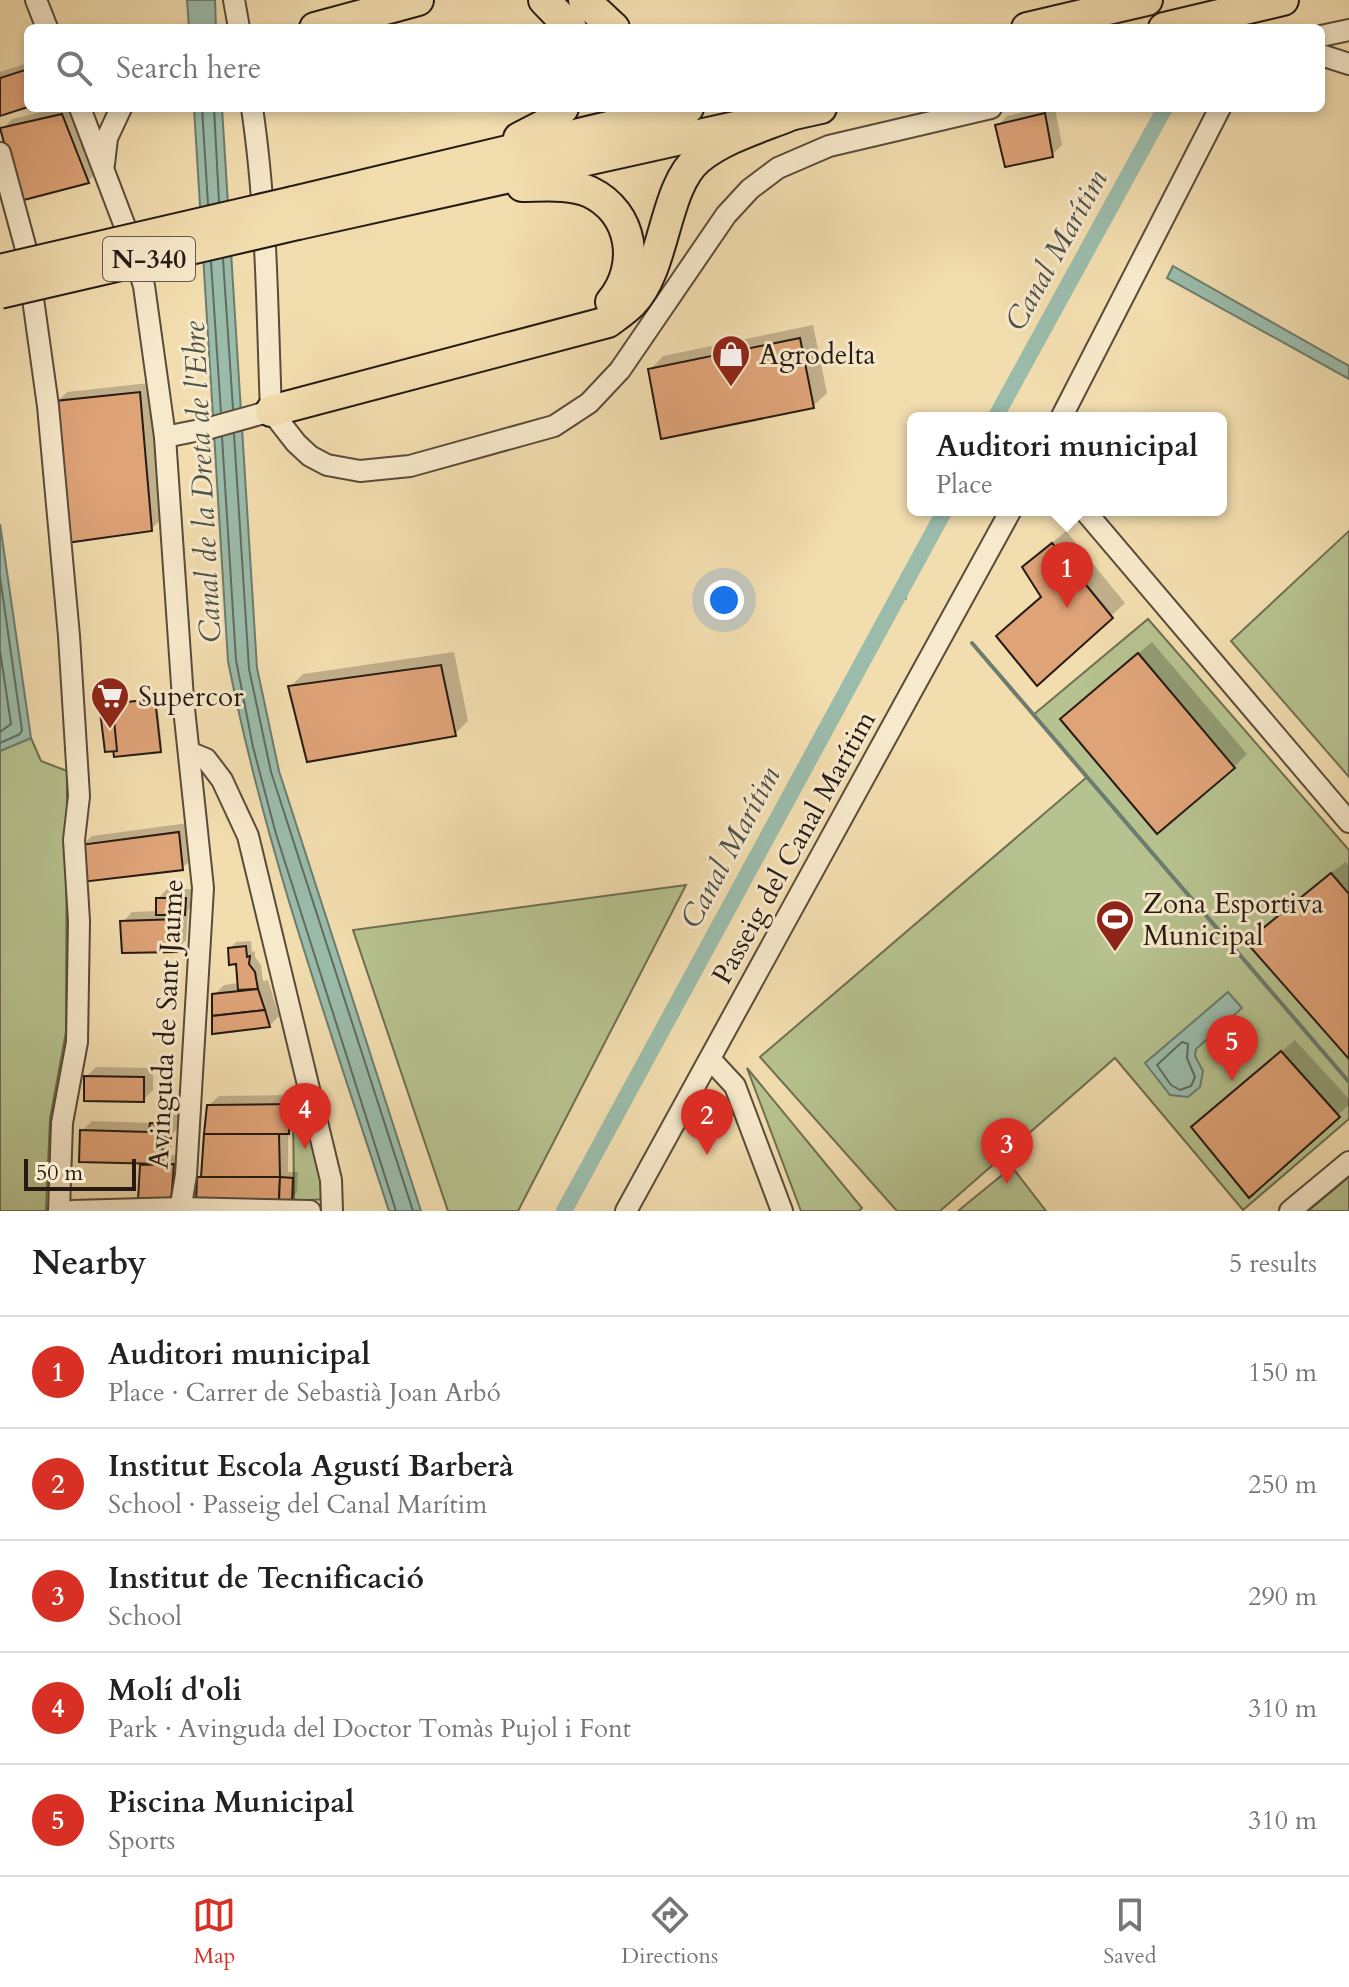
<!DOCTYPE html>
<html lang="en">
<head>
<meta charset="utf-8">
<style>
	body { margin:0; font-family:Cardo,serif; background:#f2f2f2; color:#222 }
	.scale { position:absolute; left:24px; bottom:20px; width:112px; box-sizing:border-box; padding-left:8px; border:4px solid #261b14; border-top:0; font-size:22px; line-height:28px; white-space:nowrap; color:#261b14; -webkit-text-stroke:6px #f7e9cb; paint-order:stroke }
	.you { position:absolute; left:724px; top:600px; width:28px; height:28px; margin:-20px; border:6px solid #fff; border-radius:50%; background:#1a73e8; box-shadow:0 0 0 12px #1a73e833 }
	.badge { display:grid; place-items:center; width:52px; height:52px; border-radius:50%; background:#d93025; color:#fff; font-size:26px; font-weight:700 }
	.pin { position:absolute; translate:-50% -66px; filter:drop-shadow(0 2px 4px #0008) }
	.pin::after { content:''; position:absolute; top:42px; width:28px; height:24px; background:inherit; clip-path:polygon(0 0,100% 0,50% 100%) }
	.popup { position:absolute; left:907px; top:412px; width:320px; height:104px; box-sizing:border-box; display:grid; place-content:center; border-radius:12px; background:#fff; filter:drop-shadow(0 2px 6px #0005); font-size:26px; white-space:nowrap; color:#767676 }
	.popup b { font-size:30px; color:#222 }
	.popup::after { content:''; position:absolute; left:50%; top:100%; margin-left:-16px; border:16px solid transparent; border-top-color:#fff }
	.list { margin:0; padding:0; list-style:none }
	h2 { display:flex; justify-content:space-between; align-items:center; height:104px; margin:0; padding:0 32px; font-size:34px }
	h2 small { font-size:26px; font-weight:400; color:#767676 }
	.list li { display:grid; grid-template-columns:52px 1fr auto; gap:24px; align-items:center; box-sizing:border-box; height:112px; padding:0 32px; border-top:2px solid #e0e0e0 }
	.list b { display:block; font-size:30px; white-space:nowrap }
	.list p { margin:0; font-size:26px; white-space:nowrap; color:#767676 }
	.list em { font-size:26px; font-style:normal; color:#767676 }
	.icon { flex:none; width:44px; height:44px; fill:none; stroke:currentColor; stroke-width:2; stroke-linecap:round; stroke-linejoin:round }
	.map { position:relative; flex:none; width:1349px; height:1211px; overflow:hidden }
	.search { position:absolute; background:#fff; box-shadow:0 4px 12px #0003; left:24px; right:24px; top:24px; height:88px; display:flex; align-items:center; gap:20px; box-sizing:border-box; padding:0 28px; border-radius:12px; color:#767676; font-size:30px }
	.sheet { height:664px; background:#fff }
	nav { display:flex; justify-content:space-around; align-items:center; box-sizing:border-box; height:112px; border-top:2px solid #e0e0e0; background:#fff; font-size:22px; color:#767676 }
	nav a { display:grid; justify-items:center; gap:4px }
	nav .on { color:#d93025 }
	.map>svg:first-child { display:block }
	.green { fill:#b6c28f; stroke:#6e6e52; stroke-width:2 }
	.water { fill:#9bbcab; stroke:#6c7c6f; stroke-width:2 }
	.shadow { fill:#0003 }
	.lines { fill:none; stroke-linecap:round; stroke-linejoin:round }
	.shore { stroke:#606c60; stroke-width:2 }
	.stream { stroke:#6c7c6f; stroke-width:4 }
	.canal { stroke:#9bbcab; stroke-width:16 }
	.building { fill:#dfa378; stroke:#261b14; stroke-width:2 }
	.minor-casing { stroke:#594c3b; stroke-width:24 }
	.highway-casing { stroke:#261b14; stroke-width:34 }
	.minor { stroke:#f7e9cb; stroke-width:20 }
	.highway { stroke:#f2ddaf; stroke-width:30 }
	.highway-bridge-casing { stroke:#261b14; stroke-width:34; stroke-linecap:butt }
	.highway-bridge { stroke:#f2ddaf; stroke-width:30 }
	.labels { text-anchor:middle; stroke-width:6; stroke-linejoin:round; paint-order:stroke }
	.shield { fill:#f7e9cb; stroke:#65594b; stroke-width:2 }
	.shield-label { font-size:26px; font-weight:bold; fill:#261b14 }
	.poi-label { font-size:28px; fill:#261b14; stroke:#f7e9cb; text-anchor:start }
	.street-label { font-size:28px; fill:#261b14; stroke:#f7e9cb }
	.water-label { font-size:30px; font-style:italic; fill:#4f5349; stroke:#f7e9cb }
</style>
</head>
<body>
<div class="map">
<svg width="1349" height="1211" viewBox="0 0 1349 1211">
	<rect width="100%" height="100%" fill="#f2ddaf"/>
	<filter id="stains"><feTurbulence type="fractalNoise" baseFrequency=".0025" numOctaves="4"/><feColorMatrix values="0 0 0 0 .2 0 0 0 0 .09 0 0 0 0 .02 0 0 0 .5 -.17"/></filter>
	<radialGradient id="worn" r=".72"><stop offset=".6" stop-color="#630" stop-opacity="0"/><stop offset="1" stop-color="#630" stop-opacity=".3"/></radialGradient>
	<g class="green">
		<polygon points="1349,531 1349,777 1231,641"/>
		<polygon points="1148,619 1349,850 1349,1119 1243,1210 1115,1058 940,1211 897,1211 760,1057 1087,777 1033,715"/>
		<polygon points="31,738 41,761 67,771 66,1032 50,1119 46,1211 0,1211 0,751"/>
		<polygon points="686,885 518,1211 448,1211 353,930"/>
		<polygon points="747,1068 862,1208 859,1211 801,1211"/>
		<polygon points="293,1099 308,1099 326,1199 294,1201"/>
		<polygon points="1012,1167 1046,1211 958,1211"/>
		<polygon points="1349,1177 1349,1211 1308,1211"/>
	</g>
	<g class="water">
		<polygon points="187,0 215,0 216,28 189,28"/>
		<path d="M194,108h28l35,560 22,103 142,440h-32c-59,-182 -124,-362 -161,-550z"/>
		<polygon points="1173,266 1349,366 1349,379 1167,278"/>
		<polygon points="0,524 31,738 0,751"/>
		<polygon points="1228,992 1242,1008 1196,1049 1195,1056 1203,1071 1200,1087 1188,1097 1170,1095 1145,1063"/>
	</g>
	<g class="shadow">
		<polygon points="28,63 28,105 0,114 0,72"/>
		<polygon points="60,108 73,108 98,171 88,181 21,199 3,129 12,119"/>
		<polygon points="1041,108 1055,108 1062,145 1052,155 997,126 1007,116"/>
		<polygon points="813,325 827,393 813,406 650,370 663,356"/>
		<polygon points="149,383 161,520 151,529 57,402 67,392"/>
		<polygon points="1066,531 1125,603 1037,683 1042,596 1038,555"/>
		<polygon points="1152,642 1247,754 1234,767 1076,706"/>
		<polygon points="454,652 468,721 455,734 290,687 303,674"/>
		<polygon points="157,698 162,748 160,750 103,711 113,702"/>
		<polygon points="188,823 192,859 182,868 82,845 92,836"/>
		<polygon points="1345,862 1349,866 1349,1056 1262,929"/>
		<polygon points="167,889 194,889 194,904 188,910 186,940 176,950 123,922 132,912 158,911 158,899"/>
		<polygon points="251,941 252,952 255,951 255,957 261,965 263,981 268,980 279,1016 269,1026 214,995 224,985 239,983 238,962 230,948 236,942"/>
		<polygon points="1295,1040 1349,1099 1349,1105 1249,1195 1193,1127"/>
		<polygon points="96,1067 153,1068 153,1090 143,1100 86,1077"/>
		<polygon points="299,1095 298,1122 288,1133 288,1172 298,1172 297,1192 291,1199 199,1178 204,1174 209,1105 219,1096"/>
		<polygon points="161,1114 180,1115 180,1126 172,1134 171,1155 183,1155 180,1190 171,1200 142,1166 146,1162 82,1131 92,1121 152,1123"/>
	</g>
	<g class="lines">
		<g class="shore">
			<polyline points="202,108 208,204"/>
			<polyline points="214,108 219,202"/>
			<polyline points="223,259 233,409"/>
			<polyline points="211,262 221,413"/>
			<polyline points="234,434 249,669 271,772 413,1211"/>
			<polyline points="222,437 236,660 253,747 276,834 396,1211"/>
			<polyline points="0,577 22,730 20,734 0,743"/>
			<polyline points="0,651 11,724 0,732"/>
			<polygon points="1182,1042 1188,1044 1187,1058 1195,1077 1191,1086 1180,1090 1171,1085 1157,1065"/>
		</g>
		<g class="stream">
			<polyline points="899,595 905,598"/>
			<polyline points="972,643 1349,1082"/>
		</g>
		<g class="canal">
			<polyline points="995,418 1165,108"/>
			<polyline points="564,1211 945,510"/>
		</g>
	</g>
	<g class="building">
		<polygon points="28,69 28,107 0,116 0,78"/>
		<polygon points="1045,113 1053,157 1005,167 995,125"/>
		<polygon points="62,114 89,183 20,201 0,128"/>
		<polygon points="800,338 814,408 661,439 648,369"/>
		<polygon points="140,392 152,531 66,543 55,401"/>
		<polygon points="1052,543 1113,618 1037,686 996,636 1041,597 1022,567"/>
		<polygon points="1138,653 1235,768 1157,834 1060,719"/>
		<polygon points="441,665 456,736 307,762 288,686"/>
		<polygon points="155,699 161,752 114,757 108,704"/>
		<polygon points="113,709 117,751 105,752 100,711"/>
		<polygon points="179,832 183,870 82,882 80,845"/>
		<polygon points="1331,873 1349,894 1349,1059 1246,942"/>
		<polygon points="156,898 186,898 185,915 156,915"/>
		<polygon points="179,919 177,952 122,953 120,921"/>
		<polygon points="246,946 247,957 250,956 249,964 255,972 258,989 238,990 236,964 229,965 228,948"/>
		<polygon points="258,989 265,1010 212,1016 212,994"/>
		<polygon points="265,1010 270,1027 212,1034 212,1016"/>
		<polygon points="1281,1051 1340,1117 1249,1198 1191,1127"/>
		<polygon points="84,1076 144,1077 144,1102 84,1101"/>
		<polygon points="290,1104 289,1134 204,1134 207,1105"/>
		<polygon points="150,1123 171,1124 171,1138 163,1137 162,1164 79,1162 80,1130 149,1132"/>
		<polygon points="204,1134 279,1134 280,1177 201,1177"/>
		<polygon points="174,1164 171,1202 138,1200 140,1165"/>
		<polygon points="197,1177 280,1177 279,1203 196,1202"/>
		<polygon points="280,1177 293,1178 292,1201 279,1200"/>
	</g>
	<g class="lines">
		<g class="minor-casing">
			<g id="minor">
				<polyline points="36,0 47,28"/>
				<polyline points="234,0 239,28"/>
				<polyline points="1321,36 1349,30"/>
				<polyline points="1321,55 1349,64"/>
				<polyline points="80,108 129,237 144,286 165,437 183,699 203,888 186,1175 180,1211"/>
				<path d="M252,108c15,100 15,202 19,303"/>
				<polyline points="0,153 26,249 48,406 69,636 79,796 74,840 79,921 77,1042 62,1123 59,1211"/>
				<polyline points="104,164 107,138 121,108"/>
				<polyline points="271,411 296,443 310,456 327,465 360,471 410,466 554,426 589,403 620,370 726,215 750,189 778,168 829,146 991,108"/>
				<polyline points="1061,418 1220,108"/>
				<polyline points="165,437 210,428 271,411"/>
				<polyline points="1084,510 1349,822"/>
				<polyline points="189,752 206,759 222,780 248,836 331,1180 332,1211"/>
				<polyline points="710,1059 735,1086 782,1211"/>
				<polyline points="72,1211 181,1208 310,1211"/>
				<polyline points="626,1211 1011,510"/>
				<polyline points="1290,1211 1349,1162"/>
			</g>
		</g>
		<g class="highway-casing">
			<g id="highway">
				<polyline points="544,0 571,28"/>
				<polyline points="584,0 614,28"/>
				<polyline points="315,28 418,0"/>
				<polyline points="1027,28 1147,0"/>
				<polyline points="1164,28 1283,0"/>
				<polyline points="519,138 546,124 563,108"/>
				<path d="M522,186c20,0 48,-3 68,6 43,21 51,74 21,110"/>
				<polyline points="293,202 688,108"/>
				<polyline points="298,224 821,108"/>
				<path d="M271,411l337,-89c8,-6 17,-12 24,-19 34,-35 31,-116 67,-145 25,-20 59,-30 89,-42"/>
			</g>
		</g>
		<use href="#minor" class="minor"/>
		<use href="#highway" class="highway"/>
		<g class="highway-bridge-casing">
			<g id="highway-bridge">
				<polyline points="0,270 293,202"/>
				<polyline points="0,293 298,224"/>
			</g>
		</g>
		<use href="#highway-bridge" class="highway-bridge"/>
	</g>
	<defs>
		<g id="shop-pin" transform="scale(2)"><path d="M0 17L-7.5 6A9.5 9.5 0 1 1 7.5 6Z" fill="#8f2418" stroke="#f7e9cb"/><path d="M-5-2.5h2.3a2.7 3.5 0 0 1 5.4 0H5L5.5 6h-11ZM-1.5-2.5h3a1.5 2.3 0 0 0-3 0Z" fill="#fff"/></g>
		<g id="supermarket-pin" transform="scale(2)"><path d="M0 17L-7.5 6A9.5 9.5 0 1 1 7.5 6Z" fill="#8f2418" stroke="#f7e9cb"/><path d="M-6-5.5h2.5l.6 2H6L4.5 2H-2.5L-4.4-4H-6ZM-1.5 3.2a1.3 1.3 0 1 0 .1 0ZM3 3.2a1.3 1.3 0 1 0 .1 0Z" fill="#fff"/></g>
		<g id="stadium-pin" transform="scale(2)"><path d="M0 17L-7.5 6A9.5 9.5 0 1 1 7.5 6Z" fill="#8f2418" stroke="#f7e9cb"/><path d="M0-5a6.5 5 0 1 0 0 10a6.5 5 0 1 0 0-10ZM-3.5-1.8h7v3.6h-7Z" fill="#fff"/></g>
	</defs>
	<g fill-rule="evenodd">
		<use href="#shop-pin" x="731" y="354"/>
		<use href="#supermarket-pin" x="110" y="696"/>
		<use href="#stadium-pin" x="1115" y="919"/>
	</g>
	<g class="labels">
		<rect class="shield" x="103" y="237" width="92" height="44" rx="6"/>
		<g class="shield-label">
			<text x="149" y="268">N-340</text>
		</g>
		<g class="poi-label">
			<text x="759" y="364">Agrodelta</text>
			<text x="138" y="706">Supercor</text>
			<text x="1143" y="913">Zona Esportiva<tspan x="1143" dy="32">Municipal</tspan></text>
		</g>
		<g class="street-label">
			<text transform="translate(793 847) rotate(-61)" y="10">Passeig del Canal Marítim</text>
			<text transform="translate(165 1024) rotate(-87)" y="10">Avinguda de Sant Jaume</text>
		</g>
		<g class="water-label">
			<text transform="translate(1056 250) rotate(-61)" y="10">Canal Marítim</text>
			<text transform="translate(202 482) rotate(-93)" y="10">Canal de la Dreta de l'Ebre</text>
			<text transform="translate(730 847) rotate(-62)" y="10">Canal Marítim</text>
		</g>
	</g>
	<rect width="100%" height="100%" filter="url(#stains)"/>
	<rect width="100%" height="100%" fill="url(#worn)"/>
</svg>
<div class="scale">50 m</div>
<div class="you"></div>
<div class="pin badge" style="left:1067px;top:608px">1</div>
<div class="popup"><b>Auditori municipal</b>Place</div>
<div class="pin badge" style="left:707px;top:1155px">2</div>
<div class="pin badge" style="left:1007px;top:1184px">3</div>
<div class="pin badge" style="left:305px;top:1149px">4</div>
<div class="pin badge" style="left:1232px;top:1081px">5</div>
<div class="search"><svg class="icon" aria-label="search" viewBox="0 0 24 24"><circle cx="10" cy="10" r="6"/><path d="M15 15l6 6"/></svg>Search here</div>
</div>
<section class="sheet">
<h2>Nearby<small>5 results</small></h2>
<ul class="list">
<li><span class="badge">1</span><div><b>Auditori municipal</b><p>Place · Carrer de Sebastià Joan Arbó</p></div><em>150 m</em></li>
<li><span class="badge">2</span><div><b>Institut Escola Agustí Barberà</b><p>School · Passeig del Canal Marítim</p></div><em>250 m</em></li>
<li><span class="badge">3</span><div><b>Institut de Tecnificació</b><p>School</p></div><em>290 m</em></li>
<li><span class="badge">4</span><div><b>Molí d'oli</b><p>Park · Avinguda del Doctor Tomàs Pujol i Font</p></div><em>310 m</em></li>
<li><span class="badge">5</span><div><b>Piscina Municipal</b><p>Sports</p></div><em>310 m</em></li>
</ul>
</section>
<nav>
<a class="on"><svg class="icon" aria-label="map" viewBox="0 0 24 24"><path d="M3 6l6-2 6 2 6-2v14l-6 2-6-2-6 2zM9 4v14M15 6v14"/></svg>Map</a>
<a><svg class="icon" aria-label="directions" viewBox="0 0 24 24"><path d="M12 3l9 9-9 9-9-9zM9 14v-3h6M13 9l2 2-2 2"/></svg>Directions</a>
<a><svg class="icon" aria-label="saved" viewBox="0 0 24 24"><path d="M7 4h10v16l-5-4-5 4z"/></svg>Saved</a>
</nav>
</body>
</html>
